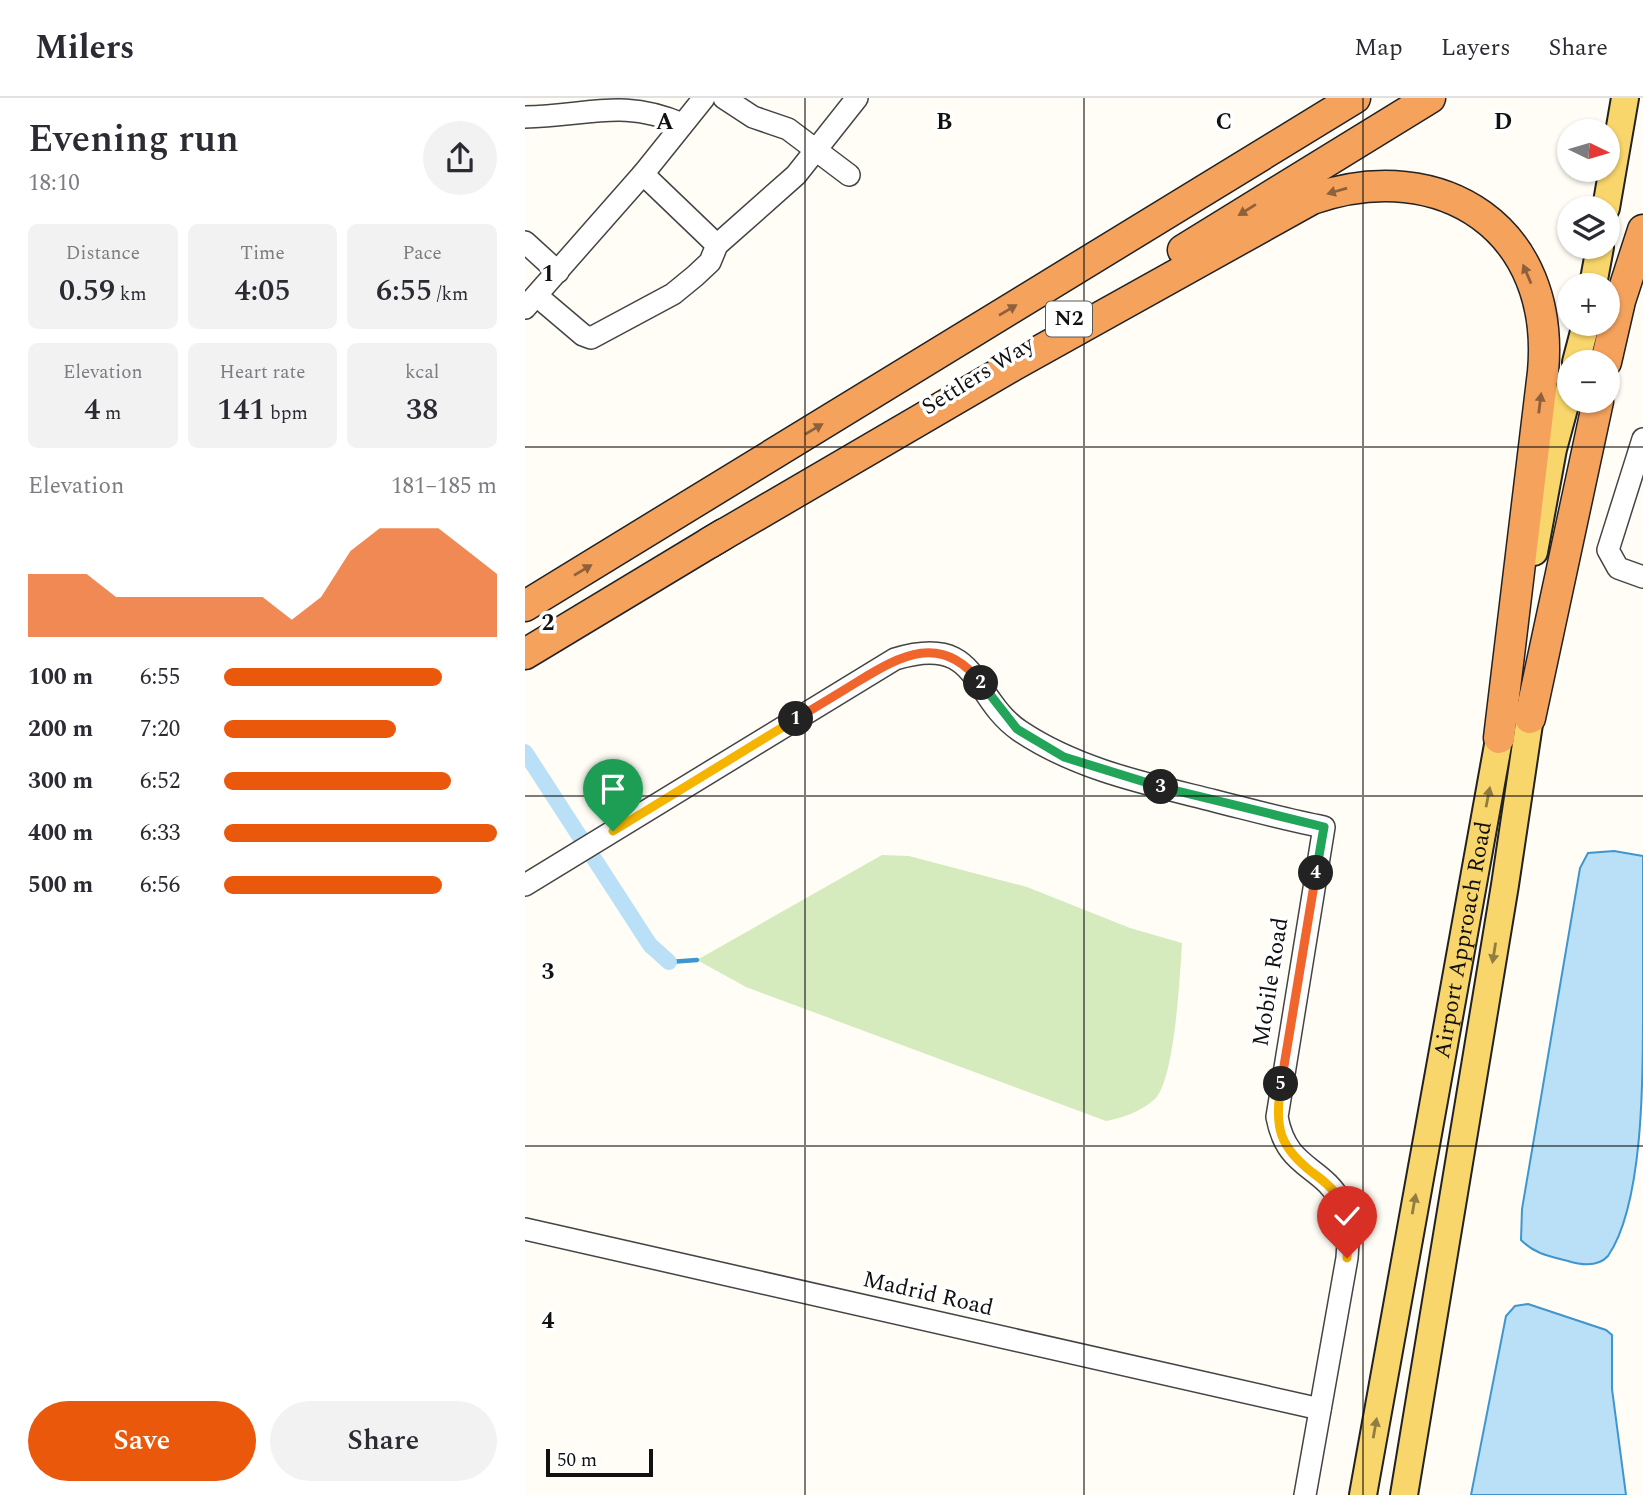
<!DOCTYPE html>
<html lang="en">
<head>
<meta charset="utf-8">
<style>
	body { margin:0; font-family:Spectral,serif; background:#f2f2f3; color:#2b2b33; height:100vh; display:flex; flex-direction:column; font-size:26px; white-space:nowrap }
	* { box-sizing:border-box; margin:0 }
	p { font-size:23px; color:#7c7c81 }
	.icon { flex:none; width:38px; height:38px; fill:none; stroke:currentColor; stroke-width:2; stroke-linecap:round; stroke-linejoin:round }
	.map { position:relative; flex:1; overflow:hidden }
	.panel { display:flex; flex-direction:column; background:#fff; width:525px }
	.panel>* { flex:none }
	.needle { width:46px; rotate:95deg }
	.tools { position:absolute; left:1032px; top:21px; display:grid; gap:14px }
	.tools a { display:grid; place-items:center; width:63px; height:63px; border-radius:50%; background:#fff; box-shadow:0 2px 5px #0004; font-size:35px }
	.scale { position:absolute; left:21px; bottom:18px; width:107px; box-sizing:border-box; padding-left:7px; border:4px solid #111; border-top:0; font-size:19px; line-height:24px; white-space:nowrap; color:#111; -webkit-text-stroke:5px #fff; paint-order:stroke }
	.pin { position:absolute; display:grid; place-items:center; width:60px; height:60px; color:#fff; margin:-72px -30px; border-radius:50% 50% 50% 0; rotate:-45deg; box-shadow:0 0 7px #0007 }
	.pin .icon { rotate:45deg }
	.km { position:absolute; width:35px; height:35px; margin:-18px; border-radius:50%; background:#222; color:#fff; font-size:19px; line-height:35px; text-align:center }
	.round { display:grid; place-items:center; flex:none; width:74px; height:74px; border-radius:37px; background:#f2f2f3 }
	.overview { display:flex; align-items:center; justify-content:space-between; height:119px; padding:0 28px }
	h1 { font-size:38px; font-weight:600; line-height:52px }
	.stats { display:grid; grid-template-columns:repeat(3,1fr); gap:10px; height:119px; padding:7px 28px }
	.stats div { display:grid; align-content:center; border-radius:10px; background:#f2f2f3; text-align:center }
	.stats b { font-size:30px; font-weight:600 }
	.stats small { font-size:19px; font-weight:400 }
	.stats p { font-size:19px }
	.chart { height:196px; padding:14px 28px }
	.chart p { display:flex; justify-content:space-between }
	.chart svg { width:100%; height:126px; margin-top:7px; fill:#ea580c; opacity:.7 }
	.button { display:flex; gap:14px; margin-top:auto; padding:14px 28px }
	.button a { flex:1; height:80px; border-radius:42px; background:#ea580c; color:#fff; font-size:28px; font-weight:600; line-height:80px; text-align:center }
	.button a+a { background:#f2f2f3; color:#2b2b33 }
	ul { padding:0 28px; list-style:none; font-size:23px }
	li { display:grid; grid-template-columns:112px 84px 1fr; align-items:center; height:52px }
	li i { height:18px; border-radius:9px; background:#ea580c }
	header { display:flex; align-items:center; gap:42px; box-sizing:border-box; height:98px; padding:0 35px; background:#fff; border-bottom:2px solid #e1e1e2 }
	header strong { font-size:33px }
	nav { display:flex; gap:38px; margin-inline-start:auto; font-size:24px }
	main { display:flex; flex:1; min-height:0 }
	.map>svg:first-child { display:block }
	.green { fill:#d5ebbd }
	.water { fill:#b9e0f7; stroke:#3f96cf; stroke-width:2 }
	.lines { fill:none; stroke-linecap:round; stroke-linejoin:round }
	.stream { stroke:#3f96cf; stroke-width:4.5 }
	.canal { stroke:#b9e0f7; stroke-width:16 }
	.minor-casing { stroke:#444; stroke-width:24 }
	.major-casing { stroke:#222; stroke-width:30 }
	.highway-casing { stroke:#222; stroke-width:33 }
	.minor { stroke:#fff; stroke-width:21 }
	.major { stroke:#f9d66b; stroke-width:26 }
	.highway { stroke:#f5a25d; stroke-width:30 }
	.oneway { fill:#8e613b }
	.oneway2 { fill:#917d42 }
	.split-1-casing { stroke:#fff; stroke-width:14 }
	.split-2-casing { stroke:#fff; stroke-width:14 }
	.split-3-casing { stroke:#fff; stroke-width:14 }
	.split-4-casing { stroke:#fff; stroke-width:14 }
	.split-5-casing { stroke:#fff; stroke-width:14 }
	.split-6-casing { stroke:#fff; stroke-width:14 }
	.split-1 { stroke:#f5b400; stroke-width:9 }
	.split-2 { stroke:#f0652b; stroke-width:9 }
	.split-3 { stroke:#22a559; stroke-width:9 }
	.split-4 { stroke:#22a559; stroke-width:9 }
	.split-5 { stroke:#f0652b; stroke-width:9 }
	.split-6 { stroke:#f5b400; stroke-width:9 }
	.grid { fill:none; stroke:#111; stroke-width:2; stroke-opacity:0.55 }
	.labels { text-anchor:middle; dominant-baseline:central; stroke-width:7; stroke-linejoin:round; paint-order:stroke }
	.shield { fill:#fff; stroke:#585858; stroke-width:2 }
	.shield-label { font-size:21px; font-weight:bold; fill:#111 }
	.street-label { font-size:23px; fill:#111; stroke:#fff }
	.grid-label { font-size:23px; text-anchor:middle; font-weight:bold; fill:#111; stroke:#fff; stroke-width:7; stroke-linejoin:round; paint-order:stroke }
</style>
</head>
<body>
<header>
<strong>Milers</strong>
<nav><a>Map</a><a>Layers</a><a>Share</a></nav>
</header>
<main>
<section class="panel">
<div class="overview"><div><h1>Evening run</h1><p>18:10</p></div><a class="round"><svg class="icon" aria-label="share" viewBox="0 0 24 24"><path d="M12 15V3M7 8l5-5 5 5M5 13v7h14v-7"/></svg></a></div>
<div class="stats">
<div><p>Distance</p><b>0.59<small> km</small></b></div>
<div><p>Time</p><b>4:05</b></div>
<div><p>Pace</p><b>6:55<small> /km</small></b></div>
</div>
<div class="stats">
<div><p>Elevation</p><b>4<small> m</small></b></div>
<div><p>Heart rate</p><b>141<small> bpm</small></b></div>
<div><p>kcal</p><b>38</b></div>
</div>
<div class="chart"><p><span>Elevation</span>181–185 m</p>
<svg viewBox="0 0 160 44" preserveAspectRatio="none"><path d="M0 44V22L10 22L20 22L30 30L40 30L50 30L60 30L70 30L80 30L90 38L100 30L110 14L120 6L130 6L140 6L150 14L160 22V44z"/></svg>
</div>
<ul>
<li><b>100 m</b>6:55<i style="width:80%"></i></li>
<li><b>200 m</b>7:20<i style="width:63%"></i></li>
<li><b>300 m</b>6:52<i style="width:83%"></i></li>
<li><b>400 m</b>6:33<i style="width:100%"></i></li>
<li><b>500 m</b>6:56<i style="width:80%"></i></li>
</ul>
<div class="button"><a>Save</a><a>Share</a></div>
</section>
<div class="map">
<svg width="1118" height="1397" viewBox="0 0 1118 1397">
	<rect width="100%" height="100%" fill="#fffdf5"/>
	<path class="green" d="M 357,757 L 384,758 L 502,789 L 605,830 L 657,845 C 655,876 650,981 630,1001 C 615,1014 600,1019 581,1023 L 221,889 L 172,862 Z"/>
	<g class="water">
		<path d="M 1089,753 L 1118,758 C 1118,812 1118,865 1118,919 C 1118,983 1118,1107 1083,1158 C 1073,1169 1056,1167 1043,1163 C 1024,1158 1010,1156 996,1142 L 997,1111 L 1055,770 L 1063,755 Z"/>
		<path d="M 1003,1206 L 1081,1232 L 1087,1237 L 1087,1291 L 1101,1397 L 946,1397 L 981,1218 L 990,1208 Z"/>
	</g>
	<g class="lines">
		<path class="stream" d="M 144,864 L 172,862"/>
		<path class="canal" d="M 0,654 L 125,847 L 144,864"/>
		<g class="minor-casing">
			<g id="minor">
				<path d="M 199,0 L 228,19 L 263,31 L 324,77"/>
				<path d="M 0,19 C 63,18 97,0 157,26"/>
				<path d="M 118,76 L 192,147"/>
				<path d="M 0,144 L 33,174"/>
				<path d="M 12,198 L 58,237 L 66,240 L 148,196 L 170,178 L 185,164 L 192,147 L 271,77 L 332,0"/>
				<path d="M 0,210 L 118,76 L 179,0"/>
				<path d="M 1118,341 L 1083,452 L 1093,470 L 1118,479"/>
				<path d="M 0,787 L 370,561 C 456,535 444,598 495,633 C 553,672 623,686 690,703 C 726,712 762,722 799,729 L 752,1019 C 762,1072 796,1066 817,1105 C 826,1120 823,1143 822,1160 L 780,1397"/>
				<path d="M 0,1131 L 795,1311"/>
			</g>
		</g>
		<g class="major-casing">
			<g id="major">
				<path d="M 1081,110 L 1100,0"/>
				<path d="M 1068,187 L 1075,149"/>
				<path d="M 1051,264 L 1061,226"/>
				<path d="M 1009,454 L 1028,351 L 1045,288"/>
				<path id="s1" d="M 838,1397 L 978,619"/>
				<path d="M 879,1397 L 980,787 L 1008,599"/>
			</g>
		</g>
		<g class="highway-casing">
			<g id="highway">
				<path d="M 658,152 L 905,0"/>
				<path d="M 1081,264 L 1095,203 L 1118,132"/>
				<path d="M 184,445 L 489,267 L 787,101 C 918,56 1031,132 1018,274 L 974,640"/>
				<path d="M 0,508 L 830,0"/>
				<path d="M 0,556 L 199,436"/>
				<path d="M 1005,620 L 1073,303"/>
			</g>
		</g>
		<use href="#minor" class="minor"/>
		<use href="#major" class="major"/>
		<use href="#highway" class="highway"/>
	</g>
	<defs><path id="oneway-solid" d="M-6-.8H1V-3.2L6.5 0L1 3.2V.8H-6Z" transform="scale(1.75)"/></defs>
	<g class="oneway">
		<use href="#oneway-solid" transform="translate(812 93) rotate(164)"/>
		<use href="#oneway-solid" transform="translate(722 112) rotate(148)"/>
		<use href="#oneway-solid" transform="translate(1002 176) rotate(-113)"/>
		<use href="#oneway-solid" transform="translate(483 212) rotate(-31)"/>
		<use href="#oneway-solid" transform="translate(1015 305) rotate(-83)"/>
		<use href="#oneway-solid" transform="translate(289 331) rotate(-31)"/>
		<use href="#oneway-solid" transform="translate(58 472) rotate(-31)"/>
	</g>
	<g class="oneway2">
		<use href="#oneway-solid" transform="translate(963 699) rotate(-79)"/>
		<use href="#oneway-solid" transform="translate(969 855) rotate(99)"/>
		<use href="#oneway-solid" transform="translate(889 1106) rotate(-80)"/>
		<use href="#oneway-solid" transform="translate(850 1330) rotate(-80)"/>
	</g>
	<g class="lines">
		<g class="split-1-casing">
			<path id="split-1" d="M 88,733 L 271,621"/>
		</g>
		<g class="split-2-casing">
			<path id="split-2" d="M 271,621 C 291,609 311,597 332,584 C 376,557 417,534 456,585"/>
		</g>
		<g class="split-3-casing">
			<path id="split-3" d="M 456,585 L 492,631 L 539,659 L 636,689"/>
		</g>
		<g class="split-4-casing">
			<path id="split-4" d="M 636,689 L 799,729 L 791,775"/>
		</g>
		<g class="split-5-casing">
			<path id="split-5" d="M 756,986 L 791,775"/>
		</g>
		<g class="split-6-casing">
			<path id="split-6" d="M 756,986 C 749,1029 754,1049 788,1075 C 799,1083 812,1094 818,1106 C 825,1122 823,1143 822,1160"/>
		</g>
		<use href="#split-1" class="split-1"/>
		<use href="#split-2" class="split-2"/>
		<use href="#split-3" class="split-3"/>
		<use href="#split-4" class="split-4"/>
		<use href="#split-5" class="split-5"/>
		<use href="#split-6" class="split-6"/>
	</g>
	<path class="grid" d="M 280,0 L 280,1397M 559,0 L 559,1397M 838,0 L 838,1397M 0,349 L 1118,349M 0,698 L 1118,698M 0,1048 L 1118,1048"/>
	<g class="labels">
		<rect class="shield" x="521" y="203.5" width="46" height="35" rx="5"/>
		<g class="shield-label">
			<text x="544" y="221">N2</text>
		</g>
		<g class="street-label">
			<text transform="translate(453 278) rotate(-32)">Settlers Way</text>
			<text stroke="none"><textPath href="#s1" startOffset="564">Airport Approach Road</textPath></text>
			<text transform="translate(746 884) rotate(-81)">Mobile Road</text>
			<text transform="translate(403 1196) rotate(13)">Madrid Road</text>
		</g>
	</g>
	<g class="grid-label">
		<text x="140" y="31">A</text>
		<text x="419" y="31">B</text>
		<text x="699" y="31">C</text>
		<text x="978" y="31">D</text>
		<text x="23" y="183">1</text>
		<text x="23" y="532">2</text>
		<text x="23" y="881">3</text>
		<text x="23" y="1230">4</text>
	</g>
</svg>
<div class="tools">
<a><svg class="needle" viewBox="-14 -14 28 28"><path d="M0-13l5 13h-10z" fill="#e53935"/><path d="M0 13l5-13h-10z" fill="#7c7c81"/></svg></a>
<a><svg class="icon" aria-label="layers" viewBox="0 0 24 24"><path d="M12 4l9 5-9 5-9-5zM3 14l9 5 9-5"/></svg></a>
<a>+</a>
<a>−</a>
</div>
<div class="scale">50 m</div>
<div class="pin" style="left:88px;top:733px;background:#1e9e55"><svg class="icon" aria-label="arrive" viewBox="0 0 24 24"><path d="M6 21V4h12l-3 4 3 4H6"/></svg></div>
<div class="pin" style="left:822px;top:1160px;background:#d93025"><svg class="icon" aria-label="check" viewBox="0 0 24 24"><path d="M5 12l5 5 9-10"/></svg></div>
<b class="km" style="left:271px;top:621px">1</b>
<b class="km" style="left:456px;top:585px">2</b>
<b class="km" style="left:636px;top:689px">3</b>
<b class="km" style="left:791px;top:775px">4</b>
<b class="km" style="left:756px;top:986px">5</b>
</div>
</main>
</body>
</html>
